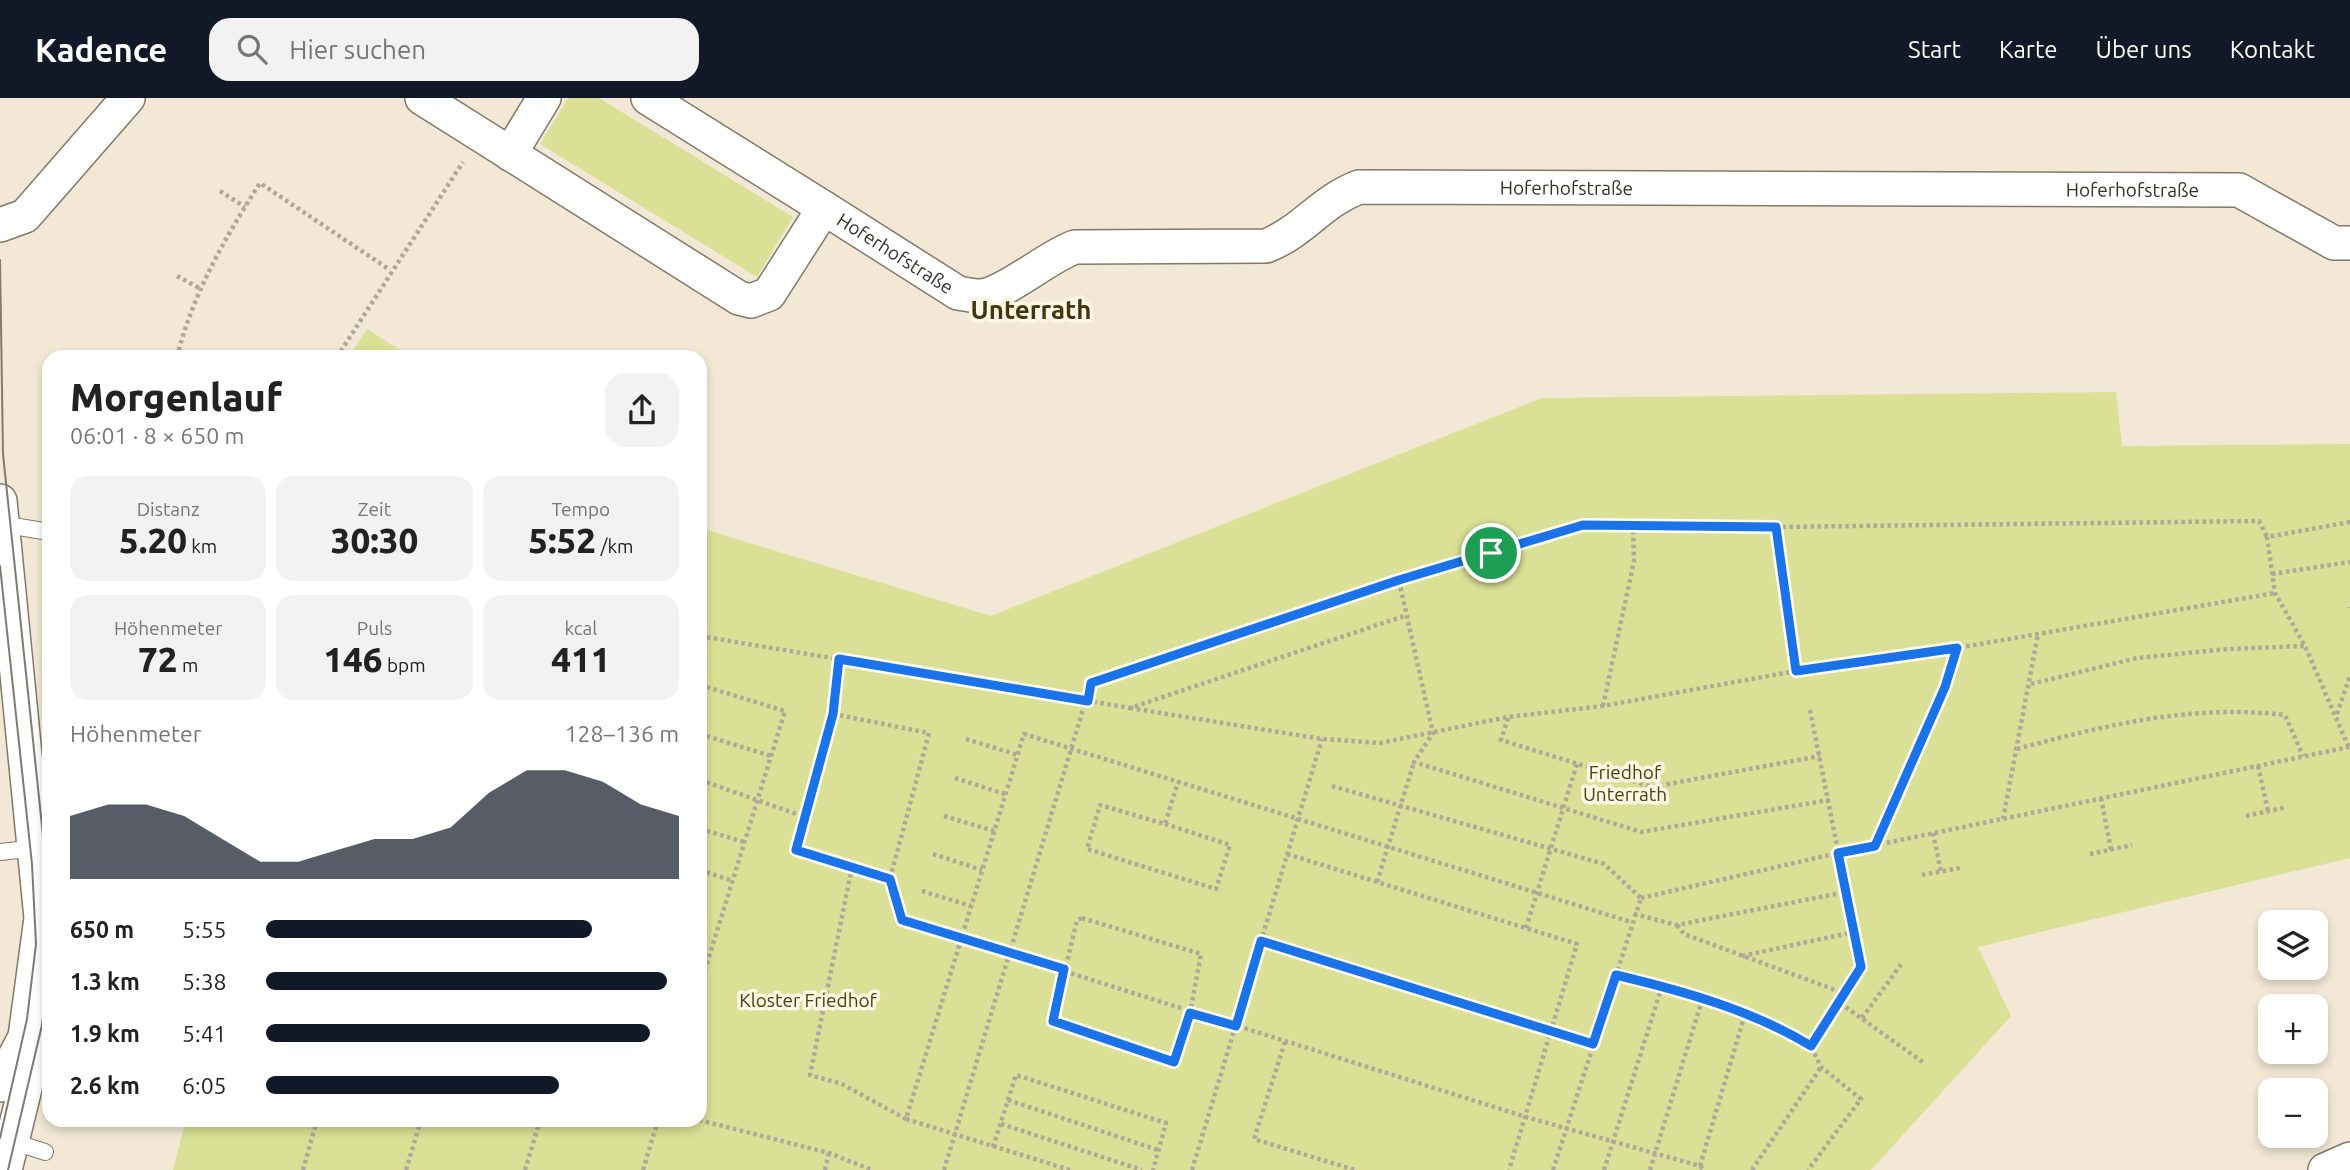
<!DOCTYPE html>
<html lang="de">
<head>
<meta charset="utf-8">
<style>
	body { margin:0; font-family:Ubuntu,sans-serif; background:#f2f2f2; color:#222; height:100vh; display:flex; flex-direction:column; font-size:26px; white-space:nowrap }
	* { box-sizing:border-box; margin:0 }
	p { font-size:23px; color:#767676 }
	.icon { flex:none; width:38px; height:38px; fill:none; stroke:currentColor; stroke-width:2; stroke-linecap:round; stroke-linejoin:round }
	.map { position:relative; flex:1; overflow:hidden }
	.panel { position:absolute; left:42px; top:252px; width:665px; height:777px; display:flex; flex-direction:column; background:#fff; border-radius:21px; box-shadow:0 4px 10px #0003 }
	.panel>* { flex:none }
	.tools { position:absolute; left:2258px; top:812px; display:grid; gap:14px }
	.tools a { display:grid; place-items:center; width:70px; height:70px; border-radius:14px; background:#fff; box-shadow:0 4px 10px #0003; font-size:35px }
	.pin { position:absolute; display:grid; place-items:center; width:60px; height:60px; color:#fff; margin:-30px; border:4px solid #fff; border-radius:50%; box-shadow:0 2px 7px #0007 }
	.round { display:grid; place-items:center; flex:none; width:74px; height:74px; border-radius:21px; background:#f2f2f2 }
	.headline { display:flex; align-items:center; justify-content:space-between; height:119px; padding:0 28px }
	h1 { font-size:38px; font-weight:800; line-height:52px }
	.metrics { display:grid; grid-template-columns:repeat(3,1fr); gap:10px; height:119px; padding:7px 28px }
	.metrics div { display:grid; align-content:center; border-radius:18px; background:#f2f2f2; text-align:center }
	.metrics b { font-size:35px; font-weight:800 }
	.metrics small { font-size:19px; font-weight:400 }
	.metrics p { font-size:19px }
	.chart { height:196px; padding:14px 28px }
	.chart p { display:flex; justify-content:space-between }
	.chart svg { width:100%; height:126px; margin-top:7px; fill:#111827; opacity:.7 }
	ul { padding:0 28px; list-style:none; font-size:23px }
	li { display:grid; grid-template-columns:112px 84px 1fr; align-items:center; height:52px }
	li i { height:18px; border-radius:9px; background:#111827 }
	header { display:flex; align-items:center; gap:42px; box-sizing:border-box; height:98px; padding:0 35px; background:#111827; color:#fff }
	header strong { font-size:33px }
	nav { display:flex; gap:38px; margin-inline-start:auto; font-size:24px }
	.search { width:490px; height:63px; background:#f2f2f2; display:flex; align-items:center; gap:18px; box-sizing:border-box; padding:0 24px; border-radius:21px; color:#767676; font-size:26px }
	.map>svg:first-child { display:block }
	.green { fill:#dae196 }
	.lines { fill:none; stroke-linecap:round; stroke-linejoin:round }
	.service-casing { stroke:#827968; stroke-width:18 }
	.minor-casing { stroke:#827968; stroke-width:36 }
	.path { stroke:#afa899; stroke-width:4.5; stroke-dasharray:3.5 3.5; stroke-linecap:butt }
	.service { stroke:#fff; stroke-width:16 }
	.minor { stroke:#fff; stroke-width:33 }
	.tram { stroke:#817b6f; stroke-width:2 }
	.route-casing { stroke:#fff; stroke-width:14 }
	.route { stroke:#1a73e8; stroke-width:9 }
	.labels { text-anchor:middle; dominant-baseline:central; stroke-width:7; stroke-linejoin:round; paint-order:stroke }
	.street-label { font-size:19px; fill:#343129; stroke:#fef6e7 }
	.park-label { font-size:19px; fill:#434607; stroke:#fef6e7 }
	.district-label { font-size:26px; font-weight:bold; fill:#44360d; stroke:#fef6e7 }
</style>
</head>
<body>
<header>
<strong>Kadence</strong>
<div class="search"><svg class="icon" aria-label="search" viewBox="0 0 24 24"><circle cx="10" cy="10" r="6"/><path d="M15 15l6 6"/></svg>Hier suchen</div>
<nav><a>Start</a><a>Karte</a><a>Über uns</a><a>Kontakt</a></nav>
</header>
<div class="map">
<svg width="2350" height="1072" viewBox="0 0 2350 1072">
	<rect width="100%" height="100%" fill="#f2e8d5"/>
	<g class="green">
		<path d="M 568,0 L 599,0 L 793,119 L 757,179 L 540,46 Z"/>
		<path d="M 367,231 L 411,259 L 349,259 Z"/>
		<path d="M 2116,294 L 2122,348 L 2350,346 L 2350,760 L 1978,849 L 2011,918 L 1871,1072 L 173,1072 L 186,1022 L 700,1022 L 700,430 L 991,518 L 1542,300 Z"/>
	</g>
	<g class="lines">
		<g class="service-casing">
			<g id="service">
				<path d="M 1,426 L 49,434"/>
				<path d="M 0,754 L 36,750"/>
				<path d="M 8,1042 L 45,1054"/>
			</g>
		</g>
		<g class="minor-casing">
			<g id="minor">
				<path id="s1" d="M 422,0 L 739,200 L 751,203 L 769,196 L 824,110 L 958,195 C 965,196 973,198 980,198 C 1003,198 1048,158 1075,149 L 1266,148 C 1304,133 1320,104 1359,89 L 2239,92 L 2334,145 L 2350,145"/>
				<path d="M 648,0 L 824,110"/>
				<path d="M 510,56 L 544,0"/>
				<path d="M 0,127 L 25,118 L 128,0"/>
				<path d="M 0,403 L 41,820 L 25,939 L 30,970 L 5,1072"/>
				<path d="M 0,987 L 25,939"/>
				<path d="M 2325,1072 L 2350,1061"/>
			</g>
		</g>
		<g class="path">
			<path d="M 220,93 L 245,109"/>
			<path d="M 177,178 L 201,191"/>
			<path d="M 177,259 C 193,195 225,140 260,85 L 390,172"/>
			<path d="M 337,259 L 463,64"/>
			<path d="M 2350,424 L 2267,439 L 2275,495 L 2305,548 L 2350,652"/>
			<path d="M 1776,429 L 1796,573"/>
			<path d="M 2272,476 L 2350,464"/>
			<path d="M 1399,483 L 1433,635 L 1414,664 L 1641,734 L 1829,702"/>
			<path d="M 2350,509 L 2350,510"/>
			<path d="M 700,538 L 1130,610 L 1407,517"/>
			<path d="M 2031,586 L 2137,560 L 2228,551 L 2305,548"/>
			<path d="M 700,587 L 785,613 L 700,888"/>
			<path d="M 1603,608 L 1634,463 L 1633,427"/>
			<path d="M 1130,610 L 1322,641 L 1380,645 L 1508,619 L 1603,608 L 1796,573 L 1957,550 L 2275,495"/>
			<path d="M 1810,612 L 1861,869 L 1811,948"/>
			<path d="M 833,616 L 929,635 L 890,781 L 902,822 L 1526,1019 L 1700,1068 L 1704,1072"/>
			<path d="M 2337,616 L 2350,578"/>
			<path d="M 1508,620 L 1501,642 L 1652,689 L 1820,658"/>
			<path d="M 700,636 L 771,658"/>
			<path d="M 966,641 L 1018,657"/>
			<path d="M 2017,651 C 2106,627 2192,606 2285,617 L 2303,658"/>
			<path d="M 2258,668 L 2268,713"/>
			<path d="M 955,680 L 1005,696"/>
			<path d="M 700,682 L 805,719 L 796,752 L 890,781"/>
			<path d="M 1332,688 L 1604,766 L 1641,800"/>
			<path d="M 2101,700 L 2111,752"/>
			<path d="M 944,718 L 994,733"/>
			<path d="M 2246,718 L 2287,709"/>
			<path d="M 805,719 L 833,616 L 839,561"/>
			<path d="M 2003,721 L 2038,536"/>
			<path d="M 1165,726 L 1230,747 L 1216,791 L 1087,751 L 1100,707 L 1165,726 L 1178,684"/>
			<path d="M 700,731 L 744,744"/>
			<path d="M 1933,735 L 1941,774"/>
			<path d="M 1875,748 L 1946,589 L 1957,550"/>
			<path d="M 933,756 L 982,772"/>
			<path d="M 1287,756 L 1577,846 L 1509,1072"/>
			<path d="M 2090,756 L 2132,747"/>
			<path d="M 852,769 L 810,977 L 842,986 L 906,1021"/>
			<path d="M 700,772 L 733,783"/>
			<path d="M 1922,777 L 1960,770"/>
			<path d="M 1377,784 L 1414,664"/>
			<path d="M 922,793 L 971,808"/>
			<path d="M 1641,800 L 1838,755 L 2349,649"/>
			<path d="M 1634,816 L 1677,827 L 1846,794"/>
			<path d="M 1082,820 L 1201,856 L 1190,915 L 1174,964 L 1053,923 L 1077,822 Z"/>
			<path d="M 1677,827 L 1684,836 L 1846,896"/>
			<path d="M 1526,830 L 1577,666"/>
			<path d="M 1260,843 L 1593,946"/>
			<path d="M 1742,858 L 1854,834"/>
			<path d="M 1616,877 L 1662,888 L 1776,927 L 1811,948 L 1821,969 L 1861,1001 L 1808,1072"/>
			<path d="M 1840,905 L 1924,965"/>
			<path d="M 1862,920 L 1902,865"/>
			<path d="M 1285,944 L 1254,1041 L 1355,1072"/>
			<path d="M 1008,1002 L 1158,1052"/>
			<path d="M 699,1022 L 829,1055 L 872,1072"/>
			<path d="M 1001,1026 L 1142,1072"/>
			<path d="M 993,1049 L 1016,977 L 1166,1025 L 1153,1072"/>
			<path d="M 1700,1068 L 1745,916"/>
			<path d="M 303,1072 L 317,1022"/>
			<path d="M 406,1072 L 421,1022"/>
			<path d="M 525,1072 L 540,1022"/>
			<path d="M 643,1072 L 658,1022"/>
			<path d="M 825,1072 L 829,1055"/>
			<path d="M 944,1072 L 1091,585 L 1399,482 L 1583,427 L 1776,429 L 2259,423 L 2267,439"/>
			<path d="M 1070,1072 L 906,1021 L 1024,636 L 1631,824"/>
			<path d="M 1192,1072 L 1322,641"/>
			<path d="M 1553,1072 L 1641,800"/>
			<path d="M 1604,1072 L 1662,888"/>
			<path d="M 1650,1072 L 1702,902"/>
			<path d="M 1752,1072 L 1821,969"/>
		</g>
		<use href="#service" class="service"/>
		<use href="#minor" class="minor"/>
		<g class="tram">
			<path d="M 0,162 L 3,356 L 49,795"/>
			<path d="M 0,468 L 32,766 L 36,846 L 27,921 L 0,1040"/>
			<path d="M 8,1072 L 42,927 L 49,870"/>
		</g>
	</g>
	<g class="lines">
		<g class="route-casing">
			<path id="route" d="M 1583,427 L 1776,429 L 1796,573 L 1957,550 L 1945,589 L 1875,748 L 1838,755 L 1861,869 L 1811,948 C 1752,912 1683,893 1616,877 L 1593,946 L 1261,843 L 1236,928 L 1190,915 L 1174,964 L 1053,923 L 1064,871 L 902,822 L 890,781 L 796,752 L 833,616 L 839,561 L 1088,603 L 1091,585 L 1399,482 Z"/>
		</g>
		<use href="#route" class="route"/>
	</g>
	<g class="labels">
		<g class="street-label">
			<text stroke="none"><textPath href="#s1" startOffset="1306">Hoferhofstraße</textPath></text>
			<text stroke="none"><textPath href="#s1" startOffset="1872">Hoferhofstraße</textPath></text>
			<text stroke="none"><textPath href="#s1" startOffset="593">Hoferhofstraße</textPath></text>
		</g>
		<g class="park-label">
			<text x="1625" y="674">Friedhof<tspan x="1625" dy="22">Unterrath</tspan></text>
			<text x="808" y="902">Kloster Friedhof</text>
		</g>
		<g class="district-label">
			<text x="1031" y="211">Unterrath</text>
		</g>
	</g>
</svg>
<div class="tools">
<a><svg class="icon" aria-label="layers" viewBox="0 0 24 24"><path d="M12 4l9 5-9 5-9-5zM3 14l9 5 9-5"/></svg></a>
<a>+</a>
<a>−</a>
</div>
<div class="pin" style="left:1491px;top:455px;background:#1e9e55"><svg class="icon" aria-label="arrive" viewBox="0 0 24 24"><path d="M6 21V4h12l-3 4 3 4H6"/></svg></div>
<section class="panel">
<div class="headline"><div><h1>Morgenlauf</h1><p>06:01 · 8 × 650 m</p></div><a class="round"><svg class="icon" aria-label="share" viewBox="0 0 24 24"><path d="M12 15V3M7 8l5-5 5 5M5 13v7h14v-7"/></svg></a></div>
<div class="metrics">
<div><p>Distanz</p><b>5.20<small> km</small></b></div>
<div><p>Zeit</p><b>30:30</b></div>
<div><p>Tempo</p><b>5:52<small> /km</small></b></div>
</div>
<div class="metrics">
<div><p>Höhenmeter</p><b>72<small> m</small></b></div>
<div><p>Puls</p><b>146<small> bpm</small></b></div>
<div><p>kcal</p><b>411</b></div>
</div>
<div class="chart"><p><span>Höhenmeter</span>128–136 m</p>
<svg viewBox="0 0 160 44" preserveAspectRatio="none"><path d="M0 44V22L10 18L20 18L30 22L40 30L50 38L60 38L70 34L80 30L90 30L100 26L110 14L120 6L130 6L140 10L150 18L160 22V44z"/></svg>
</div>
<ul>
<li><b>650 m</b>5:55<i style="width:79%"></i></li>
<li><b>1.3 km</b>5:38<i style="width:97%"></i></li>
<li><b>1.9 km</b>5:41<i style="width:93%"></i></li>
<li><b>2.6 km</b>6:05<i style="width:71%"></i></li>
</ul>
</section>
</div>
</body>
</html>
